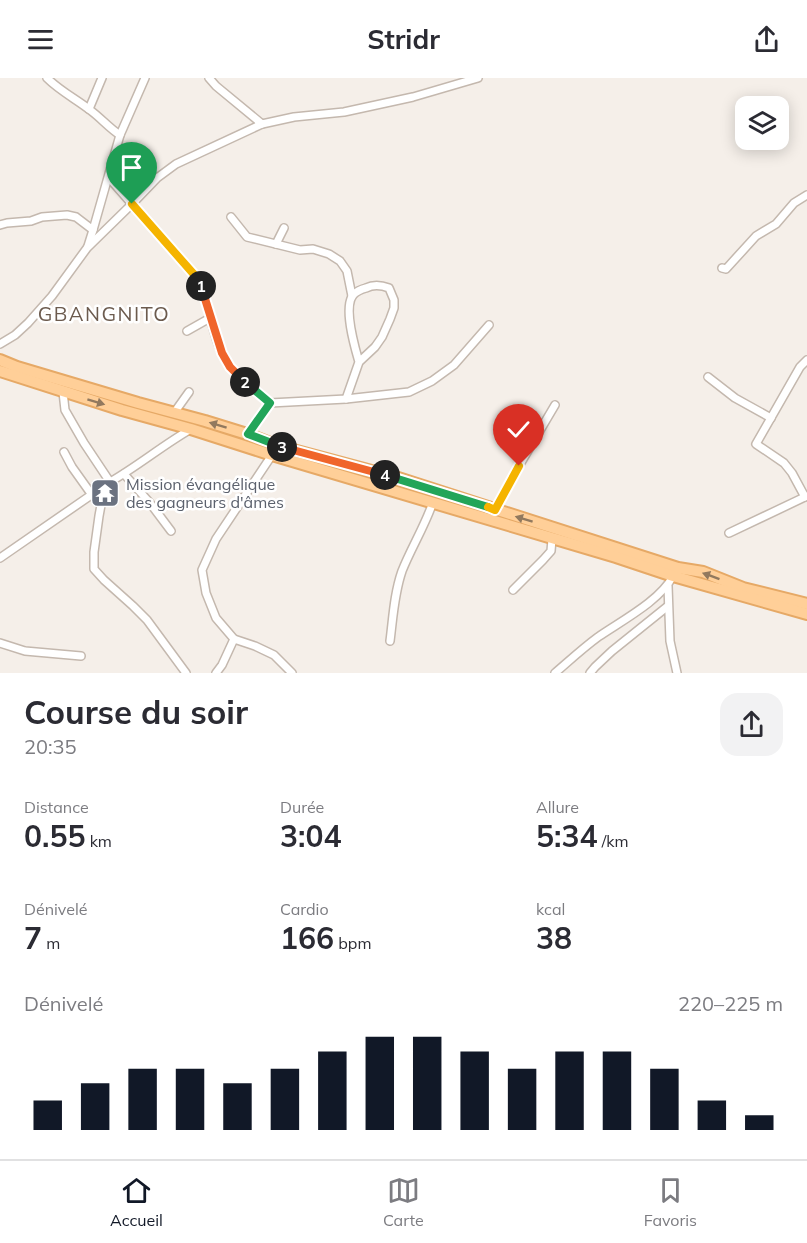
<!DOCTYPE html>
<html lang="fr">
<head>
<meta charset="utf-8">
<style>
	body { margin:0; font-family:Mulish,sans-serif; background:#f2f2f3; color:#2b2b33; height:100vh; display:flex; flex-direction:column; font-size:22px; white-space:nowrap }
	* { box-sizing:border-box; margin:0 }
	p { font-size:20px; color:#7c7c81 }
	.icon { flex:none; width:33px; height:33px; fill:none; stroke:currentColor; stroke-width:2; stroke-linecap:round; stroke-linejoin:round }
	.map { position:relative; height:595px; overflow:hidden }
	.details { display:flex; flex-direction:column; background:#fff; flex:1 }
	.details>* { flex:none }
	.tools { position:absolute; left:735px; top:18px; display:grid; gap:12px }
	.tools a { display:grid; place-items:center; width:54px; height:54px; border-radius:12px; background:#fff; box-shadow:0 3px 15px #0003; font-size:30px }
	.pin { position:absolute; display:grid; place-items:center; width:51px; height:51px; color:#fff; margin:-62px -26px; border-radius:50% 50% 50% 0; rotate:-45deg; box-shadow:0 0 6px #0007 }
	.pin .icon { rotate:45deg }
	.km { position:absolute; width:30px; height:30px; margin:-15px; border-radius:50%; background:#222; color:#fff; font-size:16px; line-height:30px; text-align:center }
	.round { display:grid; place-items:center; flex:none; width:63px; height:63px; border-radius:18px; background:#f2f2f3 }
	.summary { display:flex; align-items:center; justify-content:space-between; height:102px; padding:0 24px }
	h1 { font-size:33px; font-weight:700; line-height:45px }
	.stats { display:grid; grid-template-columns:repeat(3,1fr); gap:9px; height:102px; padding:6px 24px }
	.stats div { display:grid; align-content:center }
	.stats b { font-size:30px; font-weight:700 }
	.stats small { font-size:16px; font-weight:400 }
	.stats p { font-size:16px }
	.chart { height:168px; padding:12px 24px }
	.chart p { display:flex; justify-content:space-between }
	.chart svg { width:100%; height:108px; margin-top:6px; stroke:#111827; stroke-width:6 }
	header { display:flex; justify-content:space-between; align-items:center; height:78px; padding:0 24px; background:#fff; font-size:27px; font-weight:700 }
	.tab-bar { display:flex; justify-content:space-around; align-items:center; height:84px; border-top:2px solid #e1e1e2; background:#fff; font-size:16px; color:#7c7c81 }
	.tab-bar a { display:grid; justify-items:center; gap:3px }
	.tab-bar .active { color:#111827 }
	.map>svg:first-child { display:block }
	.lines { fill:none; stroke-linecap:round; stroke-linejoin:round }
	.street-casing { stroke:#c4b8ae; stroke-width:10 }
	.primary-casing { stroke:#e6a966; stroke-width:14 }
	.street { stroke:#fff; stroke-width:7 }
	.primary { stroke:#ffcf98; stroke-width:10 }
	.oneway { fill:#92795e }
	.split-1-casing { stroke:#fff; stroke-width:12 }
	.split-2-casing { stroke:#fff; stroke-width:12 }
	.split-3-casing { stroke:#fff; stroke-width:12 }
	.split-4-casing { stroke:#fff; stroke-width:12 }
	.split-5-casing { stroke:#fff; stroke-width:12 }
	.split-6-casing { stroke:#fff; stroke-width:12 }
	.split-1 { stroke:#f5b400; stroke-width:8 }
	.split-2 { stroke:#f0652b; stroke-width:8 }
	.split-3 { stroke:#22a559; stroke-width:8 }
	.split-4 { stroke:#f0652b; stroke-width:8 }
	.split-5 { stroke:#22a559; stroke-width:8 }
	.split-6 { stroke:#f5b400; stroke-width:8 }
	.labels { text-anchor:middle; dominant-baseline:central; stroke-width:5; stroke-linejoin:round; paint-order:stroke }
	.worship-label { font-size:16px; fill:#5b616d; stroke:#fff; text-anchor:start }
	.quarter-label { font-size:20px; letter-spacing:1.5px; fill:#6c5b4e; stroke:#fff }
</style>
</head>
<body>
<header><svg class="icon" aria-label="menu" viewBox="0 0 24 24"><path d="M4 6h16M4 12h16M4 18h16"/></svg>Stridr<svg class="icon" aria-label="share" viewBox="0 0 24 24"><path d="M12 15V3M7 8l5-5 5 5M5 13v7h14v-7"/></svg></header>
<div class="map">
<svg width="807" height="595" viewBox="0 0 807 595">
	<rect width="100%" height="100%" fill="#f5efe9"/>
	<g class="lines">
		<g class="street-casing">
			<g id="street">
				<path d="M 47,0 C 60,13 76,21 90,32 C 101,40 109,50 120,57"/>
				<path d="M 209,0 L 216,8 L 262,46"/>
				<path d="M 89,31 L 102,0"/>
				<path d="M 109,100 L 198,201 C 211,229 212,266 231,290 C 242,304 256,314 270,325 L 346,321 L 409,314 L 432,303 L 454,287 L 489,247"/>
				<path d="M 231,139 L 247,159 L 300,172 L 313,171 L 329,176 L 340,183 L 347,193 L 352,218"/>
				<path d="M 0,147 L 7,145 L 31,143 L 42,139 L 67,137 L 76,139 L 93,152"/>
				<path d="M 276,166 L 284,150"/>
				<path d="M 88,168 L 93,152 L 120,57 L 145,0"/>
				<path d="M 722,190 L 726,191 L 756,158 L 776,146 L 794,125 L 807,117"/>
				<path d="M 187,253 L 210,240"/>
				<path d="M 0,266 L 15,257 L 28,245 L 52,218 L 87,170 L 132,126 L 157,100 L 176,86 L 262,46 L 294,39 L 344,34 L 413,19 L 478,0"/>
				<path d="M 708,299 L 735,320 L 771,340"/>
				<path d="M 63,314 L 65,332 L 84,365 L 110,404 L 101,427 L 99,438 L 94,474 L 94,491 L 104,502 L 133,528 L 147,542 L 186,595"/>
				<path d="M 346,321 L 359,284 L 375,269 L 382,259 L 390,241 L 394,230 L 394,222 L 389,210 C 381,207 374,206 366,210 C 362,211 356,214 353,217 C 343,230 355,270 359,284"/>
				<path d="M 174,335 L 189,314"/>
				<path d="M 247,356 L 270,325"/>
				<path d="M 64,374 L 72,389 L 92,417"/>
				<path d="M 272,377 L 216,461 L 202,492 L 206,515 L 216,540 L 234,561 L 255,568 L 274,577 L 292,595"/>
				<path d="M 124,396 L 150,425 L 171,453"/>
				<path d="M 805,419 L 792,395 L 784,385 L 756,366 L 800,289 L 807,282"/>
				<path d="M 495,432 L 519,388 L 555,327"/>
				<path d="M 729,455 L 807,418"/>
				<path d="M 0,480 L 110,404 C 138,388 163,367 191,351"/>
				<path d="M 668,508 L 670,563 L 677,595"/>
				<path d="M 513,512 L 543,482 L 551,473 L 552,461"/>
				<path d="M 390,563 C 393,540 394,516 402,493 C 411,470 425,448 433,424"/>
				<path d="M 0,565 L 25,573 L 81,578"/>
				<path d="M 216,595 L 222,587 L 234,561"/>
				<path d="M 555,595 C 569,583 583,570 598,559 C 621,543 660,523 673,498"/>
				<path d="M 590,595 L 595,589 L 612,573 L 668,528"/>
			</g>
		</g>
		<g class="primary-casing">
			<g id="primary">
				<path d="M 0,282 L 17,289 L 138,325 L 205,343 L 247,356 L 278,368 L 398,400 L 678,490 L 703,494 L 743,510 L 807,526"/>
				<path d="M 0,293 L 122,332 L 191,351 L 272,377 L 616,479 L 673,498 L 807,536"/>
			</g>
		</g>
		<use href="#street" class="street"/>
		<use href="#primary" class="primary"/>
	</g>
	<defs><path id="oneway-solid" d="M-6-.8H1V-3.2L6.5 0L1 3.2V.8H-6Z" transform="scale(1.5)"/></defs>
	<g class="oneway">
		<use href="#oneway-solid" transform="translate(96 324) rotate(17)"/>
		<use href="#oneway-solid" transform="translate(218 347) rotate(-163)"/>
		<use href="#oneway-solid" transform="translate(524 441) rotate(-163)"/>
		<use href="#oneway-solid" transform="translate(711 498) rotate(-160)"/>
	</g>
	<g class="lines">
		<g class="split-1-casing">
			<path id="split-1" d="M 132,126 L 198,201 L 201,208"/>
		</g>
		<g class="split-2-casing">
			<path id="split-2" d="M 201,208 L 222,275 L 230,289 L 245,304"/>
		</g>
		<g class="split-3-casing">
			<path id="split-3" d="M 245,304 L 270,325 L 248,356 L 282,369"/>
		</g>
		<g class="split-4-casing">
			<path id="split-4" d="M 282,369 L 385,397"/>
		</g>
		<g class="split-5-casing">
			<path id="split-5" d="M 385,397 L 488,429"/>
		</g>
		<g class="split-6-casing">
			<path id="split-6" d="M 488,429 L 495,432 L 519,388"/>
		</g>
		<use href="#split-1" class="split-1"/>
		<use href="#split-2" class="split-2"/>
		<use href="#split-3" class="split-3"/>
		<use href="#split-4" class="split-4"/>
		<use href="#split-5" class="split-5"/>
		<use href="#split-6" class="split-6"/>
	</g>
	<defs>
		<g id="temple-square" transform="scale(1.5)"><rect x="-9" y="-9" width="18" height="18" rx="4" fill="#6b7280" stroke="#fff"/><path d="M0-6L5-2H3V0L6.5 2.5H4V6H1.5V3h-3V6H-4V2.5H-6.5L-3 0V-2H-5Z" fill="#fff"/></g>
	</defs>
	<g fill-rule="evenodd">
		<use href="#temple-square" x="105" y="415"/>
	</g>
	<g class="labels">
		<g class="worship-label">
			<text x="126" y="406">Mission évangélique<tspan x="126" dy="18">des gagneurs d'âmes</tspan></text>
		</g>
		<g class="quarter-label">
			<text x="104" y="235">GBANGNITO</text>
		</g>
	</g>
</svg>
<div class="tools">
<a><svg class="icon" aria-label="layers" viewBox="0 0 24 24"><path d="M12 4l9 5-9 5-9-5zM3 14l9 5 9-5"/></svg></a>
</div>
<div class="pin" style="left:132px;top:126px;background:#1e9e55"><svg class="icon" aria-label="arrive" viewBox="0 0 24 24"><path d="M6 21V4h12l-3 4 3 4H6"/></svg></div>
<div class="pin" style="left:519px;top:388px;background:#d93025"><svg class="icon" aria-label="check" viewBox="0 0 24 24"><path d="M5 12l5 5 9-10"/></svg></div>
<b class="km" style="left:201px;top:208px">1</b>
<b class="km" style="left:245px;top:304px">2</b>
<b class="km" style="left:282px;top:369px">3</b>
<b class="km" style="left:385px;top:397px">4</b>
</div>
<section class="details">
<div class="summary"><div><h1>Course du soir</h1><p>20:35</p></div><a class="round"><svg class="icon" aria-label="share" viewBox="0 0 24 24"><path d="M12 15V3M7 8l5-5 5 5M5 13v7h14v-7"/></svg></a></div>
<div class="stats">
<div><p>Distance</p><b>0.55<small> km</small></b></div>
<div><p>Durée</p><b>3:04</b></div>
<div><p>Allure</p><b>5:34<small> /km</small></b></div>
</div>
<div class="stats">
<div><p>Dénivelé</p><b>7<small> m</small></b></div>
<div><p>Cardio</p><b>166<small> bpm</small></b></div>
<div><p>kcal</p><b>38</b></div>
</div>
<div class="chart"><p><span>Dénivelé</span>220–225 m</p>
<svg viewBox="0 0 160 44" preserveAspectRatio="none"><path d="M5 44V32M15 44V25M25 44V19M35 44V19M45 44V25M55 44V19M65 44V12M75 44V6M85 44V6M95 44V12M105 44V19M115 44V12M125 44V12M135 44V19M145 44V32M155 44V38"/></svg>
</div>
</section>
<nav class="tab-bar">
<a class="active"><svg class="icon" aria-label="home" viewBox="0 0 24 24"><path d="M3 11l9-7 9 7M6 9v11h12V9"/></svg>Accueil</a>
<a><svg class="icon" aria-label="map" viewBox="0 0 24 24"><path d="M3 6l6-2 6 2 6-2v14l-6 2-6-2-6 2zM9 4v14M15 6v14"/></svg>Carte</a>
<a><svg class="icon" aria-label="saved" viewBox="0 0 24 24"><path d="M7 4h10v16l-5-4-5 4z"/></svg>Favoris</a>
</nav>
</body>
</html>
